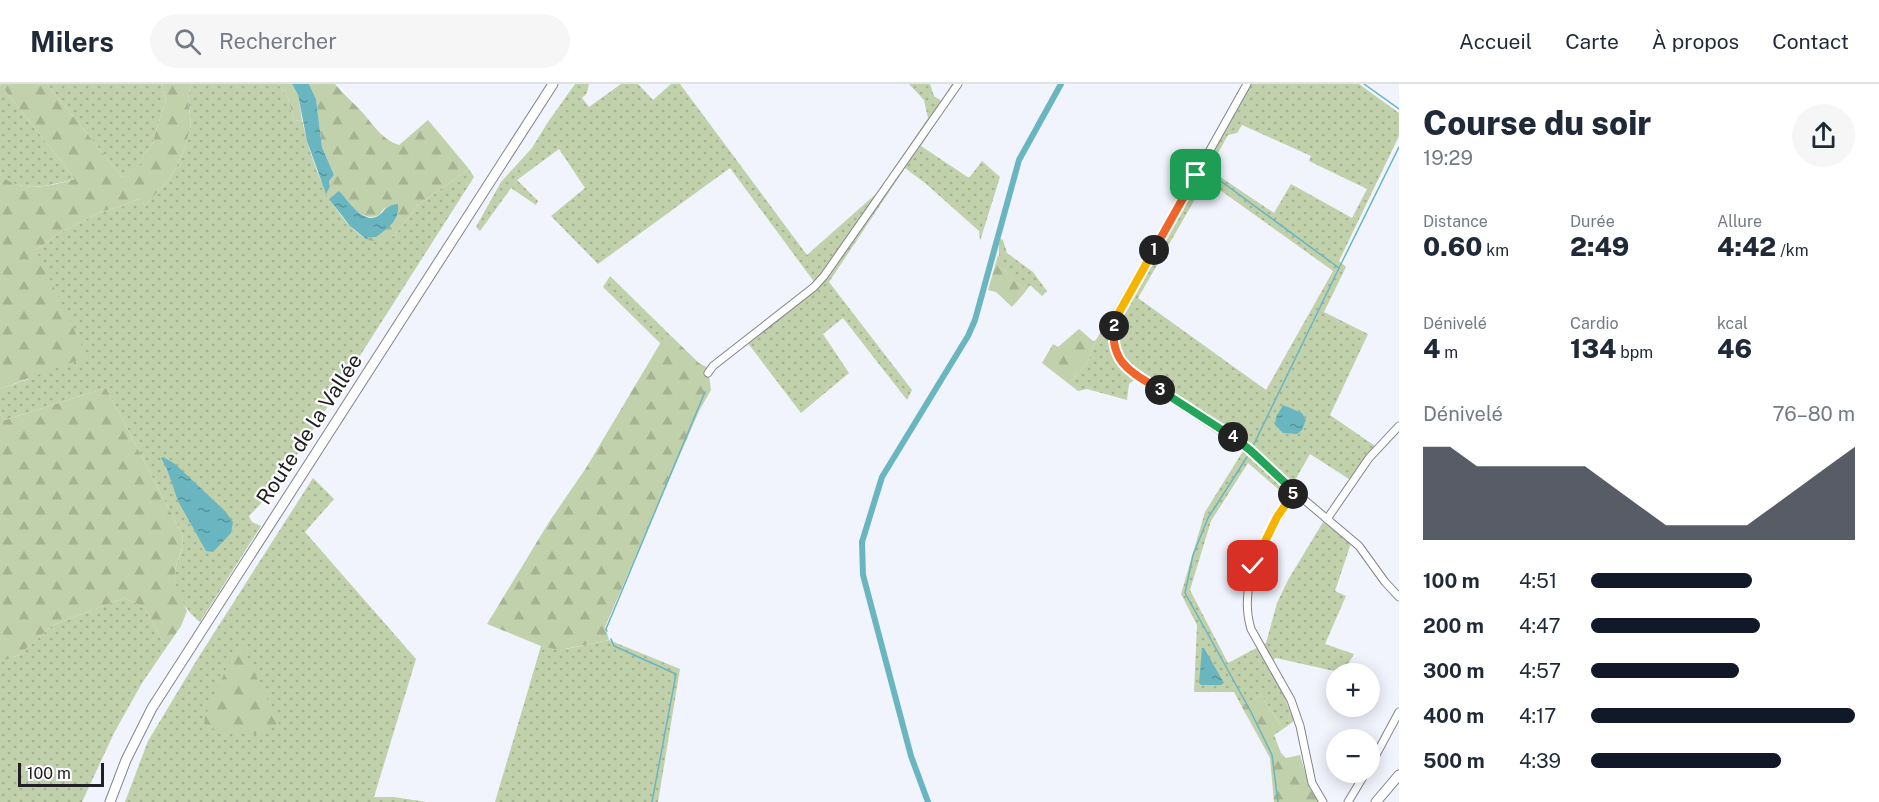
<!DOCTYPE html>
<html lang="fr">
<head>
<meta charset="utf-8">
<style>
	body { margin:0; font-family:"Public Sans",sans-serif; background:#f6f6f7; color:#1f2937; height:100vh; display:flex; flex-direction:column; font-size:22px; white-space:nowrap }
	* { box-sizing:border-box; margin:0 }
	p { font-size:20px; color:#747a83 }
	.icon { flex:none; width:33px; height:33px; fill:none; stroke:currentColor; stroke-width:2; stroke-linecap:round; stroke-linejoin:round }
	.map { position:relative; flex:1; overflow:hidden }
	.drawer { display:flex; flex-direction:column; background:#fff; width:480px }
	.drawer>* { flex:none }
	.fabs { position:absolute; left:1326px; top:579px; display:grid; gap:12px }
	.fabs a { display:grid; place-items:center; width:54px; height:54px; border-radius:50%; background:#fff; box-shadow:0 3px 15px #0003; font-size:30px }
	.scale { position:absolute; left:18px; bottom:15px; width:86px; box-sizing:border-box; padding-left:6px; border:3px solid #202024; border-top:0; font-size:16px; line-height:21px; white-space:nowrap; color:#202024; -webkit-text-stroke:4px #fff; paint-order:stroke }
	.pin { position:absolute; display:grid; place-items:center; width:51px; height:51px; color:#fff; margin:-26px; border-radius:12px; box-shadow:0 3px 9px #0006 }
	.km { position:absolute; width:30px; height:30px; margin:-15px; border-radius:50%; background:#222; color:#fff; font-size:16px; line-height:30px; text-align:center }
	.round { display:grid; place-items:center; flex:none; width:63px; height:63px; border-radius:32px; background:#f6f6f7 }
	.summary { display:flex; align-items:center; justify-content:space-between; height:102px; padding:0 24px }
	h1 { font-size:33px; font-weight:800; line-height:45px }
	.metrics { display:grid; grid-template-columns:repeat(3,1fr); gap:9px; height:102px; padding:6px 24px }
	.metrics div { display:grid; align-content:center }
	.metrics b { font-size:26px; font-weight:800 }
	.metrics small { font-size:16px; font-weight:400 }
	.metrics p { font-size:16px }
	.chart { height:168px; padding:12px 24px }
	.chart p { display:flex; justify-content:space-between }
	.chart svg { width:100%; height:108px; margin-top:6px; fill:#111827; opacity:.7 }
	ul { padding:0 24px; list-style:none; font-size:20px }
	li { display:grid; grid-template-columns:96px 72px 1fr; align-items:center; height:45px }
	li i { height:15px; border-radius:8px; background:#111827 }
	header { display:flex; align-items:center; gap:36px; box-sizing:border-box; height:84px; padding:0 30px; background:#fff; border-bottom:2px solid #e0e1e3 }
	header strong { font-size:28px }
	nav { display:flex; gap:33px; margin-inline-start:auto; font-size:21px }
	.search { width:420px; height:54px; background:#f6f6f7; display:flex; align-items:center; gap:15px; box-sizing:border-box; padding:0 21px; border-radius:33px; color:#747a83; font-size:22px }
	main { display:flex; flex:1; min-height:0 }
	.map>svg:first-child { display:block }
	.grass { fill:url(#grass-dots); fill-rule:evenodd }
	.forest { fill:url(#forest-firs) }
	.water { fill:url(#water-ripples) }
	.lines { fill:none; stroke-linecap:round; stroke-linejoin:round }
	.stream { stroke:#6ab6c0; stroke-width:1.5 }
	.canal { stroke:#6ab6c0; stroke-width:6 }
	.street-casing { stroke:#82848d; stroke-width:9 }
	.secondary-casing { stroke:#82848d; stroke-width:11 }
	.street { stroke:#fff; stroke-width:7 }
	.secondary { stroke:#fff; stroke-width:9 }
	.split-1-casing { stroke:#fff; stroke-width:12 }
	.split-2-casing { stroke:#fff; stroke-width:12 }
	.split-3-casing { stroke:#fff; stroke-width:12 }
	.split-4-casing { stroke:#fff; stroke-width:12 }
	.split-5-casing { stroke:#fff; stroke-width:12 }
	.split-6-casing { stroke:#fff; stroke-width:12 }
	.split-1 { stroke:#f0652b; stroke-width:8 }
	.split-2 { stroke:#f5b400; stroke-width:8 }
	.split-3 { stroke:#f0652b; stroke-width:8 }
	.split-4 { stroke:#22a559; stroke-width:8 }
	.split-5 { stroke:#22a559; stroke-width:8 }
	.split-6 { stroke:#f5b400; stroke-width:8 }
	.labels { text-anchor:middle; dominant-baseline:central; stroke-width:4.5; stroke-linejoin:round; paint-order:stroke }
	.street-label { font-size:21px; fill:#202024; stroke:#fff }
</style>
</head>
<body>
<header>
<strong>Milers</strong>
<div class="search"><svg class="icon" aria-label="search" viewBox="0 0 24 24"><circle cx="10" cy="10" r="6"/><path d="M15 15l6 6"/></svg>Rechercher</div>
<nav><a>Accueil</a><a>Carte</a><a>À propos</a><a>Contact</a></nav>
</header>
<main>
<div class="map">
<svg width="1399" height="718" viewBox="0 0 1399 718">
	<defs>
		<pattern id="grass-dots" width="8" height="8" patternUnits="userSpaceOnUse" patternTransform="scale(1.5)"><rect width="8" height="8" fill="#c1d1ab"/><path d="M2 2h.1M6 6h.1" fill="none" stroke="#a6b393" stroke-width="1.8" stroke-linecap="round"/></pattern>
		<pattern id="forest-firs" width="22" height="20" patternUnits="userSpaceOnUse" patternTransform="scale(1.5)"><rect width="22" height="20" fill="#c1d1ab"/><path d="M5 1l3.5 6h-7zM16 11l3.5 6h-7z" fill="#a6b393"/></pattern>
		<pattern id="water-ripples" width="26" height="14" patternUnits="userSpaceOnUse" patternTransform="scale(1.5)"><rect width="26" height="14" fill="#6ab6c0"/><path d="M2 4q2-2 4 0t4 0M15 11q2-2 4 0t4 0" fill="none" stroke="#57949c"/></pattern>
	</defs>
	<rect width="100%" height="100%" fill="#f1f3fd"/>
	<g class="grass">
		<path d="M 0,0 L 75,95 C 50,101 20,111 0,90 Z"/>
		<path d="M 47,0 L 161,0 L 166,16 L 152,60 L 142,73 L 144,80 L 122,93 Z"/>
		<path d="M 191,0 L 278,0 L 288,14 L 294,37 L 302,36 C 312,80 329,131 367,156 L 394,152 L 418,121 L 469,85 L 474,93 L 275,405 L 249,432 L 252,438 L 261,442 L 200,538 C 185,526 173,507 175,488 C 177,473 185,467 182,450 L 106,304 L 5,336 L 0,330 L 0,305 L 29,295 L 36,166 L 58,150 L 100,128 L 122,122 L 138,115 L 145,121 L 170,95 L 185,64 L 191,40 L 188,15 Z"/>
		<path d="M 575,0 L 589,0 L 587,9 L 582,14 L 589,23 L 621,0 L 638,0 L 653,16 L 671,0 L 680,0 L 807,171 L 878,108 L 928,34 L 924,16 L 909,0 L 930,0 L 934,12 L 941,17 L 952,0 L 961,0 L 921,62 L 969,94 L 982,77 L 1000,93 L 980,157 L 979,147 L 925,99 L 905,84 L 829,198 L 912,306 L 907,316 L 843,234 L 823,250 L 849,289 L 801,329 L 744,254 L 815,199 L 730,84 L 598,180 L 551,132 L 585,104 L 559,65 L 517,96 L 538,117 L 536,121 L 511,104 L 480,147 L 476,143 L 501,98 L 532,64 L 548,38 Z"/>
		<path d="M 1243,0 L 1359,0 L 1399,29 L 1399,52 L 1339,177 L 1346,183 L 1324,228 L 1368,250 L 1330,331 L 1375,362 L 1349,395 L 1310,370 L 1286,412 L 1248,379 L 1211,437 L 1190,506 L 1228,579 L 1266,559 L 1277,519 L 1288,496 L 1323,438 L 1351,459 L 1335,507 L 1346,512 L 1325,560 L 1354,570 L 1343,589 L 1276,574 L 1266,579 L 1284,612 L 1294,637 L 1283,645 L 1261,611 L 1242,623 L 1234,608 L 1194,608 L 1197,541 L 1181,510 L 1205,428 L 1243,367 L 1137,297 L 1133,297 L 1129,300 L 1127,316 L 1087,305 L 1078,307 L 1069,300 L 1087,279 L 1096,256 ZM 1242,41 L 1311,72 L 1309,77 L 1367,105 L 1352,134 L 1291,100 L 1274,129 L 1216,90 L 1220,83 L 1213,78 L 1228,51 L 1237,49 ZM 1206,96 L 1333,187 L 1266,306 L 1138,214 Z"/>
		<path d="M 1000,155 L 1003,156 L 1007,169 L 1033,188 L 1047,207 L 1042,212 L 1030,201 L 1026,207 C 1006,188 995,184 1000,155 Z"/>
		<path d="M 610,192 L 667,248 L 661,260 L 603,203 Z"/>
		<path d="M 313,394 L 334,415 L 305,448 L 416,575 L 374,713 L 394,713 L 426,718 L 125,718 L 148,657 L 198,574 Z"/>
		<path d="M 124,514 L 144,523 L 162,556 L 168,561 L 142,599 L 114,649 L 82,718 L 0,718 L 0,578 L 19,571 L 53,541 Z"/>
		<path d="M 609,556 L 680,585 L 658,718 L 495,718 L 541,562 L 566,565 Z"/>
	</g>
	<g class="forest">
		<path d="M 0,0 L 47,0 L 122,93 L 143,80 L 142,73 L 152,60 L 166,16 L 161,0 L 191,0 L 188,15 L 191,40 L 185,64 L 170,95 L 145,121 L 138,115 L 122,122 L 100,128 L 58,150 L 36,166 L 87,273 L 0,305 L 0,90 C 19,110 51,102 75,95 Z"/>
		<path d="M 278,0 L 292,0 L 298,11 L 302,36 L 294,37 L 288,14 Z"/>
		<path d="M 309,0 L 335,0 C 343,10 353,18 361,27 C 374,41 381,55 399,61 L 428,36 L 469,85 L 418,121 L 394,152 L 380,158 L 367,156 L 386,122 L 379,131 C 362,139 350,119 339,108 L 329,115 L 326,110 L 330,103 L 329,97 L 334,91 L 322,63 L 316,15 Z"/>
		<path d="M 998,171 L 1005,187 L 1026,207 L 1012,223 L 996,208 L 988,206 Z"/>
		<path d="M 1079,245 L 1093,257 L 1096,256 L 1087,279 L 1069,300 L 1042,279 L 1053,260 L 1058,263 Z"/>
		<path d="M 667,248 L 699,279 L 708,284 L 711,306 L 699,327 L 605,543 L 609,556 L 560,566 L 541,562 L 487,540 L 549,438 L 586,384 Z"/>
		<path d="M 106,304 L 182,450 C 185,467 176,474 175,489 C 174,504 182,514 187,527 L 181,542 L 168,561 L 162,556 L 144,523 L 124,514 L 53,541 L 19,571 L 0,578 L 0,330 L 5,336 Z"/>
		<path d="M 242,562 L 279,640 L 255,650 L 214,645 L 204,640 L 205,633 L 227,583 Z"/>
		<path d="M 1261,611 L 1283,645 L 1274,651 L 1281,669 L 1286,674 L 1300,671 L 1310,705 L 1319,718 L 1274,718 L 1270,674 L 1242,623 Z"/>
	</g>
	<g class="water">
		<path d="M 292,0 L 309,0 L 316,15 L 322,63 L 334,91 L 329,97 L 330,103 L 326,110 L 307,57 L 298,11 Z"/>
		<path d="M 339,107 C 348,116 363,141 378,132 C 386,127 386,121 398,120 C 400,136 388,144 376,153 L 369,153 L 367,156 L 350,142 L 329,115 Z"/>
		<path d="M 1283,321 L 1302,329 L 1306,336 L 1302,346 L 1297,350 L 1283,349 L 1275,341 L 1276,333 Z"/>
		<path d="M 163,373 L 175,380 L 225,427 L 233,438 L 231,449 L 213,468 L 206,467 L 178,417 L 167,385 L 161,374 Z"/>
		<path d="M 1202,564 L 1204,564 L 1224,599 L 1221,601 L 1201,601 L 1199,599 Z"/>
	</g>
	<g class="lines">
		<g class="stream">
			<path d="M 1364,0 L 1399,25"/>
			<path d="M 1207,87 L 1339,184"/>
			<path d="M 1253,362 L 1339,184 L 1399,63"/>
			<path d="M 1247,373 L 1208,434 L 1193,471 L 1185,509 L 1250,626 L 1272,671 L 1278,718"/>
			<path d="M 607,547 L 606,545 L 705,308"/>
			<path d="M 611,555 L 614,562 L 676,590 L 652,718"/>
		</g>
		<path class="canal" d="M 928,718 L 911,672 L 863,491 L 862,458 L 882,393 L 968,252 L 975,236 L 1019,76 L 1061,0"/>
		<g class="street-casing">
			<g id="street">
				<path d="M 1247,0 L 1117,232 C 1111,255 1113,273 1132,289 L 1250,366 L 1295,408 L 1359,462 L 1385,498 L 1399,513"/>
				<path d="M 708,289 L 713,282 L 814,203 L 824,192 L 958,0"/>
				<path d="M 1295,408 C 1269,447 1236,495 1251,545 L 1291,616 L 1300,642 L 1312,699 L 1323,718"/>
				<path d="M 1327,435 L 1369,374 L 1399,342"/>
				<path d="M 1370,682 L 1399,628"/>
				<path d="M 1348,718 L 1366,688"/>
			</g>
		</g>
		<g class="secondary-casing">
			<g id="secondary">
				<path d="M 110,718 L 126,676 L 152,624 L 553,0"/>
				<path d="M 1376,718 L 1399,691"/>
			</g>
		</g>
		<use href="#street" class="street"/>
		<use href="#secondary" class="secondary"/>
	</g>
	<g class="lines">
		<g class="split-1-casing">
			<path id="split-1" d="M 1154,166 L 1196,91"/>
		</g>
		<g class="split-2-casing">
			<path id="split-2" d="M 1114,242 L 1117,232 L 1154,166"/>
		</g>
		<g class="split-3-casing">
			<path id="split-3" d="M 1114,242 C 1110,280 1133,289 1160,306"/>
		</g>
		<g class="split-4-casing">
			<path id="split-4" d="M 1160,306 L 1233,353"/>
		</g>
		<g class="split-5-casing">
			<path id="split-5" d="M 1233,353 L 1250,366 L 1295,408 L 1293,410"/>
		</g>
		<g class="split-6-casing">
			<path id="split-6" d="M 1253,482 L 1277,433 L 1293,410"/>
		</g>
		<use href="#split-1" class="split-1"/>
		<use href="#split-2" class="split-2"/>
		<use href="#split-3" class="split-3"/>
		<use href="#split-4" class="split-4"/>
		<use href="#split-5" class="split-5"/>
		<use href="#split-6" class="split-6"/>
	</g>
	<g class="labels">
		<g class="street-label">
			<text transform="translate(309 345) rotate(-57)">Route de la Vallée</text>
		</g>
	</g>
</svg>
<div class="fabs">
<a>+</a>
<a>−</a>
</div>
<div class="scale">100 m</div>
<div class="pin" style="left:1196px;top:91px;background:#1e9e55"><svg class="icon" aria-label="arrive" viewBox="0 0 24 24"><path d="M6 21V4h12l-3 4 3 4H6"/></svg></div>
<div class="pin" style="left:1253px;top:482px;background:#d93025"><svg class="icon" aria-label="check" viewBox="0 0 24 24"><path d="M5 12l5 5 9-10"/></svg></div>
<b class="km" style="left:1154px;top:166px">1</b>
<b class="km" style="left:1114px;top:242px">2</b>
<b class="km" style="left:1160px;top:306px">3</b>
<b class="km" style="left:1233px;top:353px">4</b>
<b class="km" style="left:1293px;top:410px">5</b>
</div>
<section class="drawer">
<div class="summary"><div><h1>Course du soir</h1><p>19:29</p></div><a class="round"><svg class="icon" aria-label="share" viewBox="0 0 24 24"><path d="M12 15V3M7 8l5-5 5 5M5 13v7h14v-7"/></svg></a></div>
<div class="metrics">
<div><p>Distance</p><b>0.60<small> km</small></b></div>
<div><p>Durée</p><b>2:49</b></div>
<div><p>Allure</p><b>4:42<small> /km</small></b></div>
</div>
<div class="metrics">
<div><p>Dénivelé</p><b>4<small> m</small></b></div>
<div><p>Cardio</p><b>134<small> bpm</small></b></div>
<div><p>kcal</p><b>46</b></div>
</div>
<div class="chart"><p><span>Dénivelé</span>76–80 m</p>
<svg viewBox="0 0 160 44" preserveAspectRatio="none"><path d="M0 44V6L10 6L20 14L30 14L40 14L50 14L60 14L70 22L80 30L90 38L100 38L110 38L120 38L130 30L140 22L150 14L160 6V44z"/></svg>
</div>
<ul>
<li><b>100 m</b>4:51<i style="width:61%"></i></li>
<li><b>200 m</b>4:47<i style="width:64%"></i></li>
<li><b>300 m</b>4:57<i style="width:56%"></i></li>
<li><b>400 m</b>4:17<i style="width:100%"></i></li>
<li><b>500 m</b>4:39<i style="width:72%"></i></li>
</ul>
</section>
</main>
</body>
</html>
